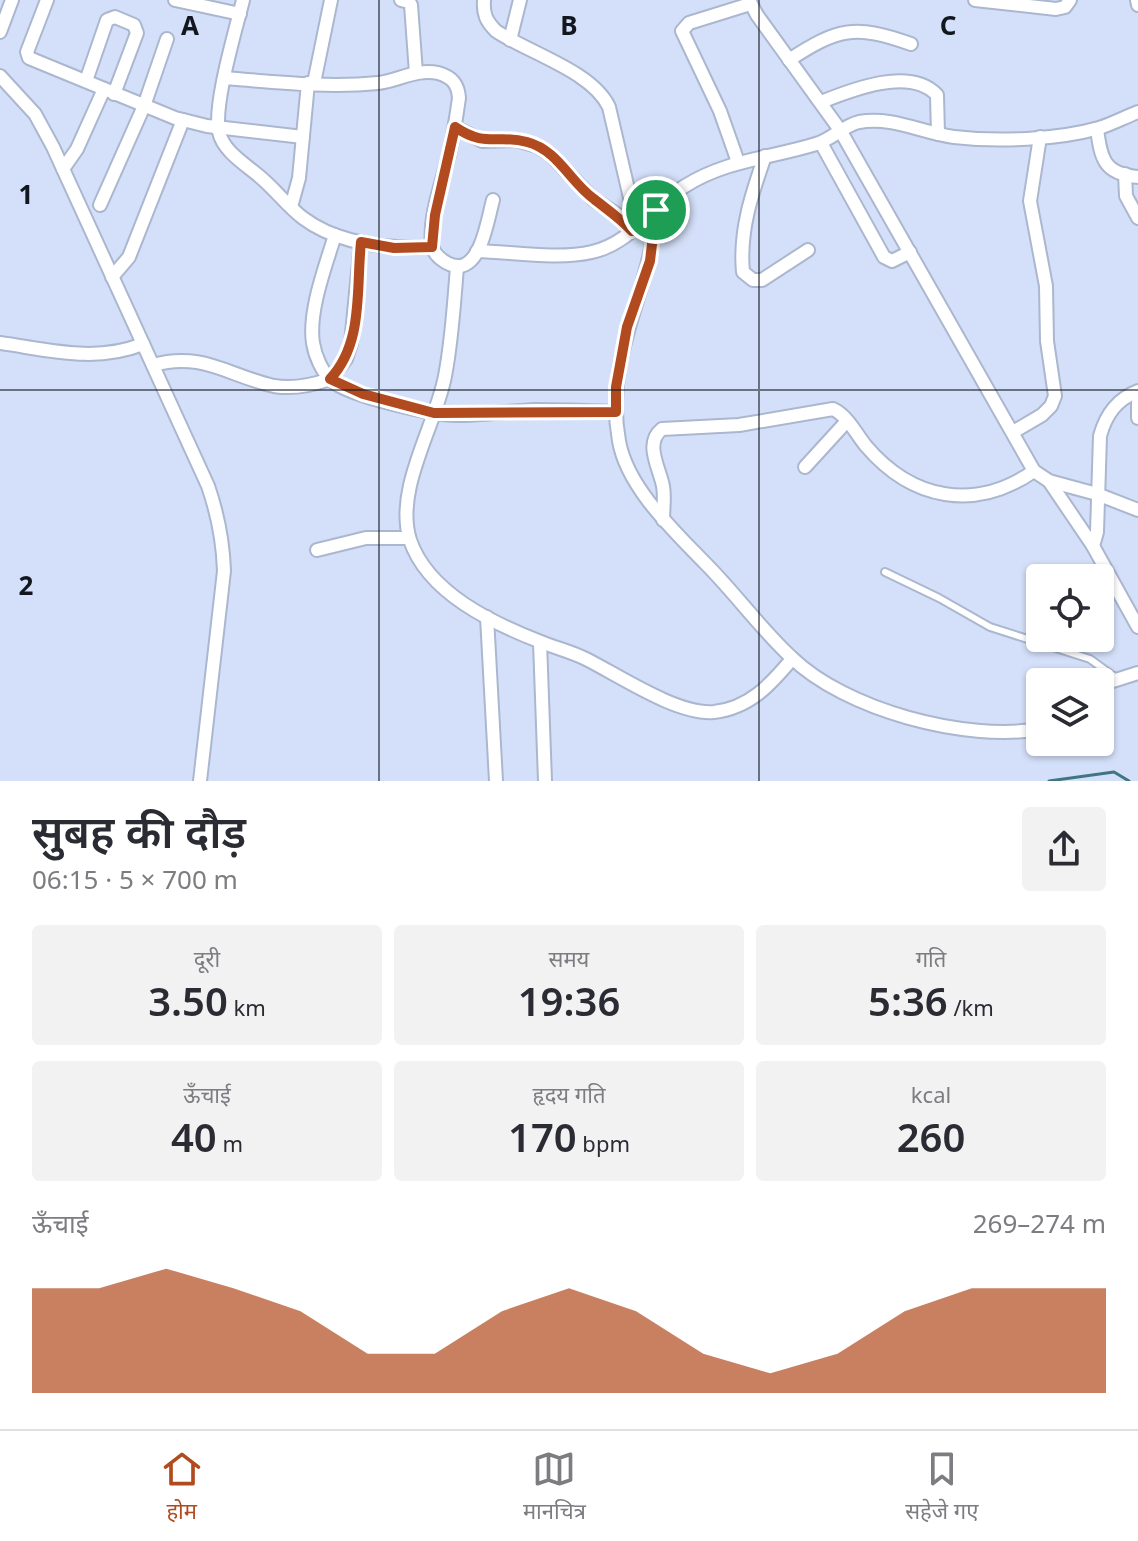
<!DOCTYPE html>
<html lang="hi">
<head>
<meta charset="utf-8">
<style>
	body { margin:0; font-family:"Noto Sans","Noto Sans Devanagari",sans-serif; background:#f2f2f3; color:#2b2b33; height:100vh; display:flex; flex-direction:column; font-size:30px; white-space:nowrap }
	* { box-sizing:border-box; margin:0 }
	p { font-size:26px; color:#7c7c81 }
	.icon { flex:none; width:44px; height:44px; fill:none; stroke:currentColor; stroke-width:2; stroke-linecap:round; stroke-linejoin:round }
	.map { position:relative; height:781px; overflow:hidden }
	.drawer { display:flex; flex-direction:column; background:#fff; flex:1 }
	.drawer>* { flex:none }
	.fabs { position:absolute; left:1026px; top:564px; display:grid; gap:16px }
	.fabs a { display:grid; place-items:center; width:88px; height:88px; border-radius:8px; background:#fff; box-shadow:0 2px 6px #0004; font-size:40px }
	.pin { position:absolute; display:grid; place-items:center; width:68px; height:68px; color:#fff; margin:-34px; border:4px solid #fff; border-radius:50%; box-shadow:0 2px 8px #0007 }
	.round { display:grid; place-items:center; flex:none; width:84px; height:84px; border-radius:8px; background:#f2f2f3 }
	.summary { display:flex; align-items:center; justify-content:space-between; height:136px; padding:0 32px }
	h1 { font-size:44px; font-weight:600; line-height:60px }
	.figures { display:grid; grid-template-columns:repeat(3,1fr); gap:12px; height:136px; padding:8px 32px }
	.figures div { display:grid; align-content:center; border-radius:8px; background:#f2f2f3; text-align:center }
	.figures b { font-size:40px; font-weight:600 }
	.figures small { font-size:22px; font-weight:400 }
	.figures p { font-size:22px }
	.chart { height:224px; padding:16px 32px }
	.chart p { display:flex; justify-content:space-between }
	.chart svg { width:100%; height:144px; margin-top:8px; fill:#b14b1f; opacity:.7 }
	.dock { display:flex; justify-content:space-around; align-items:center; height:112px; border-top:2px solid #e1e1e2; background:#fff; font-size:22px; color:#7c7c81 }
	.dock a { display:grid; justify-items:center; gap:4px }
	.dock .active { color:#b14b1f }
	.map>svg:first-child { display:block }
	.lines { fill:none; stroke-linecap:round; stroke-linejoin:round }
	.stream { stroke:#407681; stroke-width:3 }
	.service-casing { stroke:#abb7cf; stroke-width:10 }
	.minor-casing { stroke:#abb7cf; stroke-width:16 }
	.service { stroke:#fff; stroke-width:6 }
	.minor { stroke:#fff; stroke-width:12 }
	.route-casing { stroke:#fff; stroke-width:16 }
	.route { stroke:#b14b1f; stroke-width:10 }
	.grid { fill:none; stroke:#12171f; stroke-width:2; stroke-opacity:0.55 }
	.grid-label { font-size:26px; text-anchor:middle; font-weight:bold; fill:#12171f; stroke:#d4e0f9; stroke-width:6; stroke-linejoin:round; paint-order:stroke }
</style>
</head>
<body>
<div class="map">
<svg width="1138" height="781" viewBox="0 0 1138 781">
	<rect width="100%" height="100%" fill="#d4e0f9"/>
	<g class="lines">
		<path class="stream" d="M 1049,781 L 1114,772 L 1129,781"/>
		<g class="service-casing">
			<path id="service" d="M 885,572 L 939,598 L 990,627 L 1090,659 L 1116,678"/>
		</g>
		<g class="minor-casing">
			<g id="minor">
				<path d="M 47,0 L 27,52 L 29,58 L 175,118 L 207,126 L 303,137"/>
				<path d="M 175,0 L 240,14"/>
				<path d="M 243,0 C 236,29 213,105 219,132 C 223,151 245,164 259,176 C 275,189 287,206 303,218 C 339,245 389,249 432,247"/>
				<path d="M 401,0 L 409,2 L 411,5 L 416,73"/>
				<path d="M 484,0 C 483,14 486,21 496,31 C 529,53 592,71 609,107 L 637,228"/>
				<path d="M 749,0 L 757,15 L 840,130 L 1034,471 L 1049,481 L 1097,494 L 1138,510"/>
				<path d="M 975,0 L 1056,9 L 1065,7 L 1070,0"/>
				<path d="M 1137,0 L 1138,5"/>
				<path d="M 0,32 L 12,0"/>
				<path d="M 510,40 L 520,0"/>
				<path d="M 789,60 C 838,28 855,24 911,44"/>
				<path d="M 0,76 L 35,114 L 53,147 L 208,486 C 218,515 223,540 224,571 L 200,781"/>
				<path d="M 224,78 C 275,82 327,88 378,83 C 397,81 418,68 438,73 C 452,77 458,84 459,98 C 456,119 453,139 448,159 C 441,185 429,217 432,245 C 433,253 440,259 447,263 C 480,280 487,221 493,200"/>
				<path d="M 86,81 L 107,20 L 115,17 L 134,25 L 137,33 L 114,94"/>
				<path d="M 314,83 L 331,0"/>
				<path d="M 821,102 C 851,90 910,66 937,95 L 938,134"/>
				<path d="M 455,127 L 482,141 L 516,140 L 537,146 L 550,154 L 593,199 L 618,215 L 632,231"/>
				<path d="M 1097,129 C 1101,159 1104,174 1138,177"/>
				<path d="M 821,143 L 884,257 L 892,261 L 910,252"/>
				<path d="M 765,156 C 752,193 739,231 743,272 L 753,280 L 762,280 L 808,250"/>
				<path d="M 738,162 L 720,111 L 682,31 L 689,23 L 750,4"/>
				<path d="M 63,169 L 77,149 L 104,89"/>
				<path d="M 1125,174 L 1126,196 L 1138,218"/>
				<path d="M 100,205 L 144,106 L 167,39"/>
				<path d="M 291,207 L 299,178 L 308,83"/>
				<path d="M 656,210 C 652,292 603,354 619,441 C 627,487 673,530 705,563 C 735,593 760,628 791,657 C 845,710 966,742 1040,729"/>
				<path d="M 335,235 C 326,265 308,311 313,343 C 315,356 322,372 332,381 C 350,396 431,415 456,415 C 482,415 509,411 536,410 C 562,410 589,411 616,412"/>
				<path d="M 477,251 C 512,252 558,260 592,252 C 632,243 652,206 685,186 C 726,160 771,158 816,144 C 832,139 843,126 859,122 C 893,116 922,133 954,137 C 997,142 1057,140 1099,128 C 1112,124 1125,117 1138,112"/>
				<path d="M 457,267 C 454,303 452,340 445,376 C 436,425 394,489 410,540 C 428,593 492,623 541,642 C 556,648 572,652 586,659 C 620,676 677,715 714,712 C 750,708 771,684 792,659"/>
				<path d="M 112,277 L 129,257 L 183,120"/>
				<path d="M 0,343 C 50,350 95,363 143,344"/>
				<path d="M 153,365 C 202,351 229,376 274,386 C 292,389 313,385 330,379 L 346,359 L 351,343 L 361,242"/>
				<path d="M 1138,402 L 1138,418"/>
				<path d="M 1013,432 L 1042,415 L 1051,406 L 1055,396 L 1047,341 L 1046,286 L 1030,201 L 1040,137"/>
				<path d="M 805,467 L 847,421"/>
				<path d="M 1049,481 L 1093,546 L 1138,627"/>
				<path d="M 663,520 C 663,509 665,497 663,486 C 659,467 644,443 662,429 L 739,425 L 833,409 C 848,416 856,434 866,446 C 912,500 975,512 1034,471"/>
				<path d="M 1093,546 L 1097,532 L 1100,436 C 1106,414 1117,399 1138,391"/>
				<path d="M 317,550 L 366,538 L 409,538"/>
				<path d="M 487,617 L 496,781"/>
				<path d="M 540,642 L 545,781"/>
				<path d="M 1100,685 L 1138,673"/>
			</g>
		</g>
		<use href="#service" class="service"/>
		<use href="#minor" class="minor"/>
	</g>
	<g class="lines">
		<g class="route-casing">
			<path id="route" d="M 455,127 C 486,148 497,134 527,142 C 558,150 570,182 594,199 C 608,210 620,218 632,231 L 656,210 L 650,261 L 627,327 L 616,387 L 616,412 L 434,413 L 363,394 L 330,379 C 364,343 356,288 361,242 L 394,248 L 432,247 L 435,215 Z"/>
		</g>
		<use href="#route" class="route"/>
	</g>
	<path class="grid" d="M 379,0 L 379,781M 759,0 L 759,781M 0,390 L 1138,390"/>
	<g class="grid-label">
		<text x="190" y="35">A</text>
		<text x="569" y="35">B</text>
		<text x="948" y="35">C</text>
		<text x="26" y="204">1</text>
		<text x="26" y="595">2</text>
	</g>
</svg>
<div class="fabs">
<a><svg class="icon" aria-label="locate" viewBox="0 0 24 24"><circle cx="12" cy="12" r="6"/><path d="M12 2v4M12 18v4M2 12h4M18 12h4"/></svg></a>
<a><svg class="icon" aria-label="layers" viewBox="0 0 24 24"><path d="M12 4l9 5-9 5-9-5zM3 14l9 5 9-5"/></svg></a>
</div>
<div class="pin" style="left:656px;top:210px;background:#1e9e55"><svg class="icon" aria-label="arrive" viewBox="0 0 24 24"><path d="M6 21V4h12l-3 4 3 4H6"/></svg></div>
</div>
<section class="drawer">
<div class="summary"><div><h1>सुबह की दौड़</h1><p>06:15 · 5 × 700 m</p></div><a class="round"><svg class="icon" aria-label="share" viewBox="0 0 24 24"><path d="M12 15V3M7 8l5-5 5 5M5 13v7h14v-7"/></svg></a></div>
<div class="figures">
<div><p>दूरी</p><b>3.50<small> km</small></b></div>
<div><p>समय</p><b>19:36</b></div>
<div><p>गति</p><b>5:36<small> /km</small></b></div>
</div>
<div class="figures">
<div><p>ऊँचाई</p><b>40<small> m</small></b></div>
<div><p>हृदय गति</p><b>170<small> bpm</small></b></div>
<div><p>kcal</p><b>260</b></div>
</div>
<div class="chart"><p><span>ऊँचाई</span>269–274 m</p>
<svg viewBox="0 0 160 44" preserveAspectRatio="none"><path d="M0 44V12L10 12L20 6L30 12L40 19L50 32L60 32L70 19L80 12L90 19L100 32L110 38L120 32L130 19L140 12L150 12L160 12V44z"/></svg>
</div>
</section>
<nav class="dock">
<a class="active"><svg class="icon" aria-label="home" viewBox="0 0 24 24"><path d="M3 11l9-7 9 7M6 9v11h12V9"/></svg>होम</a>
<a><svg class="icon" aria-label="map" viewBox="0 0 24 24"><path d="M3 6l6-2 6 2 6-2v14l-6 2-6-2-6 2zM9 4v14M15 6v14"/></svg>मानचित्र</a>
<a><svg class="icon" aria-label="saved" viewBox="0 0 24 24"><path d="M7 4h10v16l-5-4-5 4z"/></svg>सहेजे गए</a>
</nav>
</body>
</html>
